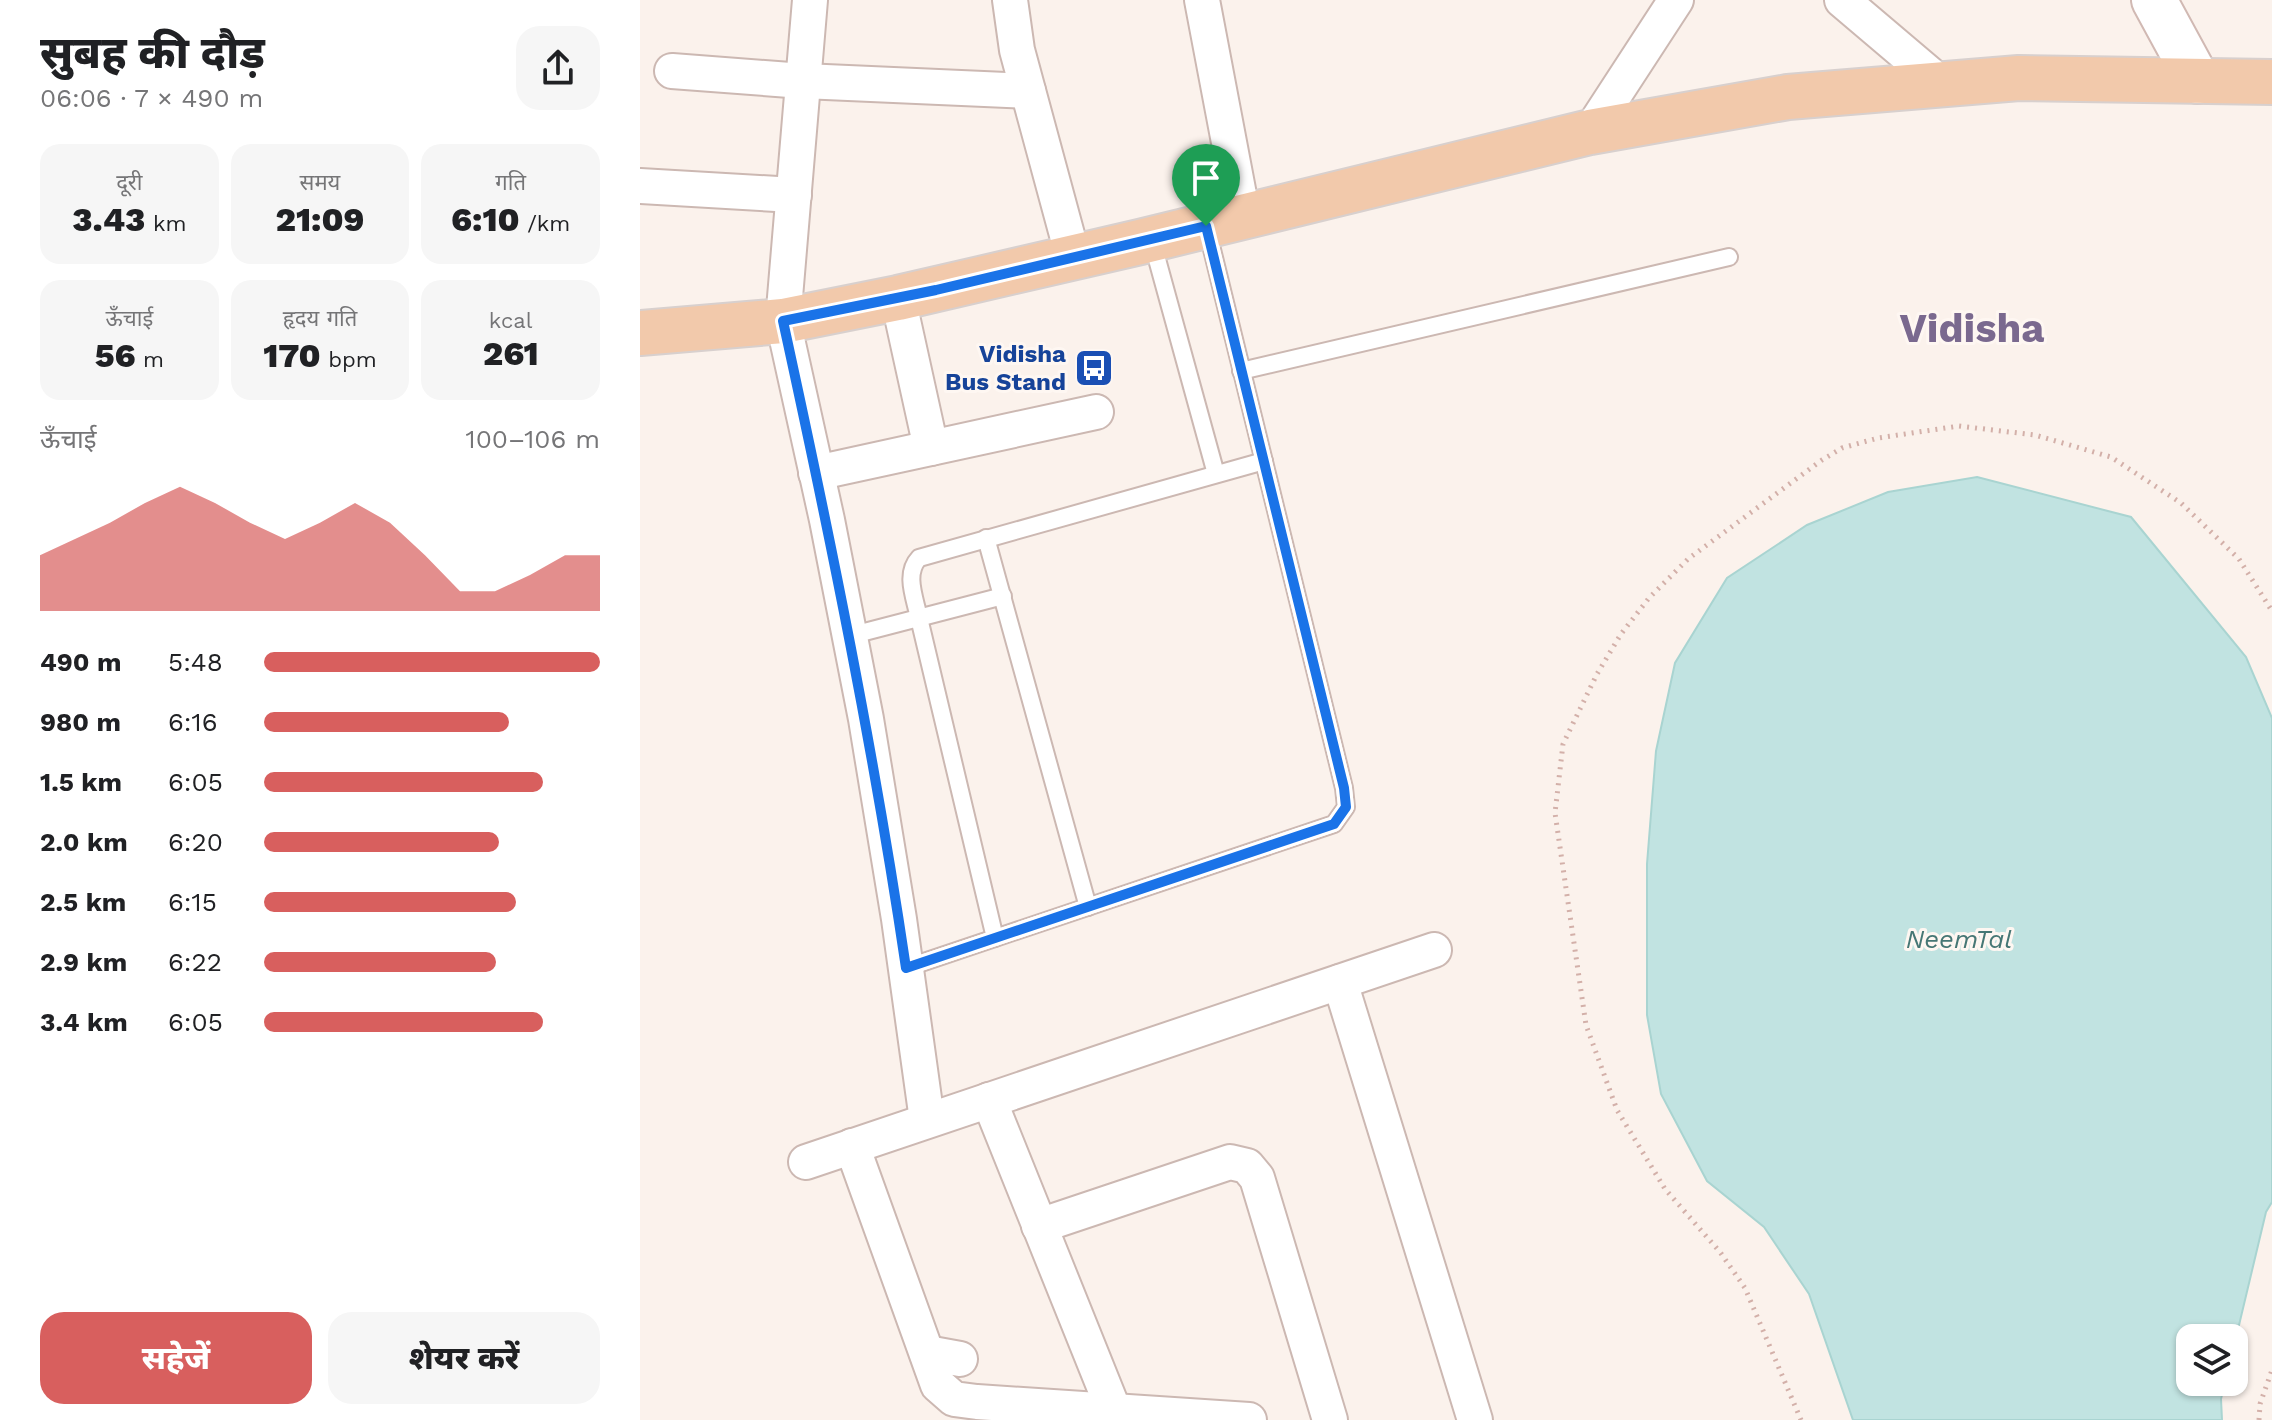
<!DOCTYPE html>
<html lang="hi">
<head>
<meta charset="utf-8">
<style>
	body { margin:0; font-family:"Work Sans","Noto Sans Devanagari",sans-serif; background:#f6f6f6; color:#202124; height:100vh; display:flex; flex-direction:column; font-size:30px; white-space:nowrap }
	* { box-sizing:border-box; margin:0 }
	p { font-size:26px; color:#757577 }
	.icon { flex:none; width:44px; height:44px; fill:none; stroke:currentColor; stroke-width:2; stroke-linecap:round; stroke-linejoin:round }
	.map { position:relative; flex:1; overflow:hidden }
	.side { display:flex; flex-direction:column; background:#fff; width:640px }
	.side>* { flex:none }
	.buttons { position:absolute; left:1536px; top:1324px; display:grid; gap:16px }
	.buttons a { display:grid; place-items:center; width:72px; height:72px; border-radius:16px; background:#fff; box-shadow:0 2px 6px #0004; font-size:40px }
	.pin { position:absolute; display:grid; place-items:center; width:68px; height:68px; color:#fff; margin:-82px -34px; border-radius:50% 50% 50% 0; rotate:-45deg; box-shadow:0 0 8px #0007 }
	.pin .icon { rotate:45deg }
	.round { display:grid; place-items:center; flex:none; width:84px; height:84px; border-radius:24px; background:#f6f6f6 }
	.overview { display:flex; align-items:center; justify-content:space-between; height:136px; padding:0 40px }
	h1 { font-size:44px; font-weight:800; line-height:60px }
	.metrics { display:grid; grid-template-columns:repeat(3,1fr); gap:12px; height:136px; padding:8px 40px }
	.metrics div { display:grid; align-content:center; border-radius:20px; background:#f6f6f6; text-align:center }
	.metrics b { font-size:34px; font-weight:800 }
	.metrics small { font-size:22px; font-weight:400 }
	.metrics p { font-size:22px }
	.chart { height:224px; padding:16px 40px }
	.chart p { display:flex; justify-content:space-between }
	.chart svg { width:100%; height:144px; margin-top:8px; fill:#d85f5e; opacity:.7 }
	.button { display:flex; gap:16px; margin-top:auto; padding:16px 40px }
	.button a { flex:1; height:92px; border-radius:24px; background:#d85f5e; color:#fff; font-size:32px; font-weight:800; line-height:92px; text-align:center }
	.button a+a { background:#f6f6f6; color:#202124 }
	ul { padding:0 40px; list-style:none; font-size:26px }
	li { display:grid; grid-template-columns:128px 96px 1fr; align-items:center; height:60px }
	li i { height:20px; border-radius:10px; background:#d85f5e }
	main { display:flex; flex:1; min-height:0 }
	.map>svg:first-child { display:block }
	.water { fill:#c1e3e1; stroke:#a9d4d1; stroke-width:2 }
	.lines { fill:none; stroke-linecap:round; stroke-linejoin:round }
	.lane-casing { stroke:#ccb8b2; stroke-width:20 }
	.street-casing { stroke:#ccb8b2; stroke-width:38 }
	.secondary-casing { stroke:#d1b9b3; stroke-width:48 }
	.primary-casing { stroke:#d8d0ce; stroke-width:48 }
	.path { stroke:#d3b0a9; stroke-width:5; stroke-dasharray:2 6; stroke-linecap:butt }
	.lane { stroke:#fff; stroke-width:16 }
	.street { stroke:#fff; stroke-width:34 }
	.secondary { stroke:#fff; stroke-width:44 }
	.primary { stroke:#f2c9ab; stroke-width:44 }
	.route-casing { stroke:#fff; stroke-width:16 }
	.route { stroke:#1a73e8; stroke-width:10 }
	.labels { text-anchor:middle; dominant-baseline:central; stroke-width:6; stroke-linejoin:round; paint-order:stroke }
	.transit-label { font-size:24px; font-weight:bold; fill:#164399; stroke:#fef7f2; text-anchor:end }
	.water-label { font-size:26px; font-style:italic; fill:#467775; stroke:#fef7f2 }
	.town-label { font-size:40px; font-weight:bold; fill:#7a698f; stroke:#fef7f2 }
</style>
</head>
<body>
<main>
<section class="side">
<div class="overview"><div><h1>सुबह की दौड़</h1><p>06:06 · 7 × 490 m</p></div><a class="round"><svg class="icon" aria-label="share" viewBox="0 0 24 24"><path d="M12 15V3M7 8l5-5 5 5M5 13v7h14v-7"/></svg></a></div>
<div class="metrics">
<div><p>दूरी</p><b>3.43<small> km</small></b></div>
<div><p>समय</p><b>21:09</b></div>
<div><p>गति</p><b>6:10<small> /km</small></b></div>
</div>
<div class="metrics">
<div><p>ऊँचाई</p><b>56<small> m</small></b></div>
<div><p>हृदय गति</p><b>170<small> bpm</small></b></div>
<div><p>kcal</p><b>261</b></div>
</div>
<div class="chart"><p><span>ऊँचाई</span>100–106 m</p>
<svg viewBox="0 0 160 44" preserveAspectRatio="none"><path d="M0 44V27L10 22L20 17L30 11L40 6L50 11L60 17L70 22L80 17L90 11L100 17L110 27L120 38L130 38L140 33L150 27L160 27V44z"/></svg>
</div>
<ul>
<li><b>490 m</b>5:48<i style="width:100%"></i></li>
<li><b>980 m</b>6:16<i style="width:73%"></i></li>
<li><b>1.5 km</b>6:05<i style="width:83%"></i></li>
<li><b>2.0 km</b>6:20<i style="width:70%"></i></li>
<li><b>2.5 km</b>6:15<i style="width:75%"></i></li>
<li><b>2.9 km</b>6:22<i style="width:69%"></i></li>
<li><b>3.4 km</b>6:05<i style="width:83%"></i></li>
</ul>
<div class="button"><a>सहेजें</a><a>शेयर करें</a></div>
</section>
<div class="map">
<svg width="1632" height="1420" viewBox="0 0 1632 1420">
	<rect width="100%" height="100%" fill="#fbf2ec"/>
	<path class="water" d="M 1337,477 L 1491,517 L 1606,657 L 1632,718 L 1632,1202 L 1626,1212 L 1594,1346 L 1594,1338 L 1550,1338 L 1550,1382 L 1585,1382 L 1581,1399 L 1582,1420 L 1213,1420 L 1169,1294 L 1124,1227 L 1067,1181 L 1021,1094 L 1007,1015 L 1007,864 L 1016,751 L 1035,663 L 1087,578 L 1167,525 L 1248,492 Z"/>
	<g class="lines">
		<g class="lane-casing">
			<g id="lane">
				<path d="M 512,241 L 576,474"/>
				<path d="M 601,371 L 1089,257"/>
				<path d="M 346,538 L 448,907"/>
				<path d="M 209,636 L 363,596"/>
				<path d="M 355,938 L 279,618 C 275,598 264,574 279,558 L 624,461"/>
				<path d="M 266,968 L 694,824 L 706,807 L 704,788 L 567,229"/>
			</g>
		</g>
		<g class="street-casing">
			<g id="street">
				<path d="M 170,0 L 143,321 L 187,520 L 226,719 L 259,919 L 287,1120"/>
				<path d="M 370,0 L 377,50 L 433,257"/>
				<path d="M 562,0 L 603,216"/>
				<path d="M 1202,0 L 1301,84"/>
				<path d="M 32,71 L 163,81 L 388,91"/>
				<path d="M 950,132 L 1036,0"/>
				<path d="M 0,186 L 154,195"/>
				<path d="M 258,298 L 291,448"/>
				<path d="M 176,473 L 456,412"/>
				<path d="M 700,982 L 835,1420"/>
				<path d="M 349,1100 L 474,1411"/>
				<path d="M 212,1146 L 298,1385 L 314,1399 L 337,1402 L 609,1420"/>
				<path d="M 166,1162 L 794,950"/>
				<path d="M 399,1226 L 590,1162 L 607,1166 L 617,1178 L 690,1420"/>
				<path d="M 287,1353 L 320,1359"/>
			</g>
		</g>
		<g class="secondary-casing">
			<path id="secondary" d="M 1514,0 L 1558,81"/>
		</g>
		<g class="primary-casing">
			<path id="primary" d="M 0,333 L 143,321 L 258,298 L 500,242 L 950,132 L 1148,97 L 1379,78 L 1632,82"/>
		</g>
		<g class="path">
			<path d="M 1161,1420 L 1105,1288 L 1080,1252 L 1025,1189 L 977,1110 L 946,1025 L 915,813 L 923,744 L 957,674 L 981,634 L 1009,598 L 1048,559 L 1182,460 L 1202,448 L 1238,438 L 1319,426 L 1395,435 L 1471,457 L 1541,503 L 1599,559 L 1632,611"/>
			<path d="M 1619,1420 L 1620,1404 L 1632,1370"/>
		</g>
		<use href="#lane" class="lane"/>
		<use href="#street" class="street"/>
		<use href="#secondary" class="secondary"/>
		<use href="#primary" class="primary"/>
	</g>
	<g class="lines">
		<g class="route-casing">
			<path id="route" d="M 566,226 L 704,788 L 706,807 L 694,824 L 266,968 C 234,751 190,536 143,321 L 296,290 Z"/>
		</g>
		<use href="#route" class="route"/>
	</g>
	<defs>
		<g id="bus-square" transform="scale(2)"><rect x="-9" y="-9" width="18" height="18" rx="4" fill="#1a4fb4" stroke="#fef7f2"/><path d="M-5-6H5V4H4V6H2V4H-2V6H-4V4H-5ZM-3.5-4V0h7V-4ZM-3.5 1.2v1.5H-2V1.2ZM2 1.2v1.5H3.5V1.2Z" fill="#fff"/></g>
	</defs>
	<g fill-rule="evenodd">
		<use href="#bus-square" x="454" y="368"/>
	</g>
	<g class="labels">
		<g class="transit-label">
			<text x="426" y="354">Vidisha<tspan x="426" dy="28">Bus Stand</tspan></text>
		</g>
		<g class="water-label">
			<text x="1319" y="939">NeemTal</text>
		</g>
		<g class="town-label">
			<text x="1332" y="328">Vidisha</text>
		</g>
	</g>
</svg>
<div class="buttons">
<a><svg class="icon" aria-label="layers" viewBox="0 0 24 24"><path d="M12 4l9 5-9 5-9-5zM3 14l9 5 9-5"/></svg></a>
</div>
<div class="pin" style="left:566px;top:226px;background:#1e9e55"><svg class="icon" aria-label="arrive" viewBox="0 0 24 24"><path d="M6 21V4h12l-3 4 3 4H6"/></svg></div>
</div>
</main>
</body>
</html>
